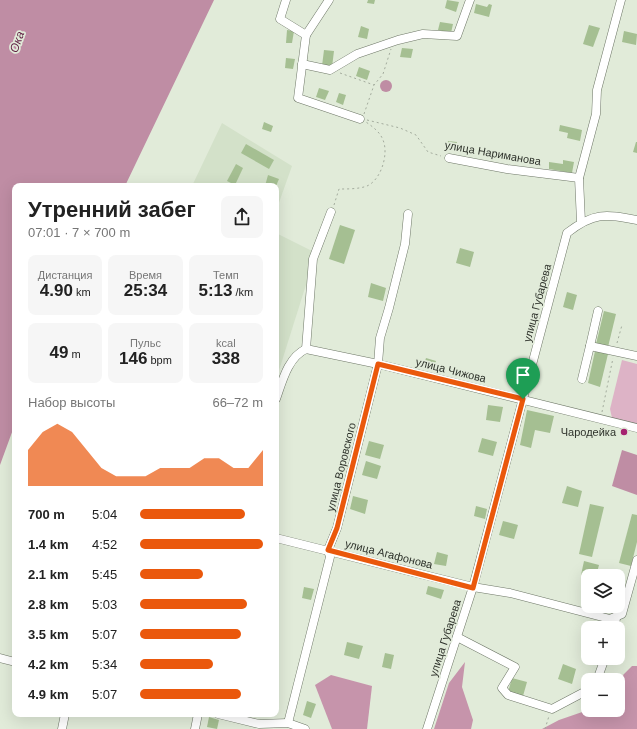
<!DOCTYPE html>
<html lang="ru">
<head>
<meta charset="utf-8">
<style>
	body { margin:0; font-family:Helvetica,sans-serif; background:#f6f6f6; color:#222; height:100vh; display:flex; flex-direction:column; font-size:15px; white-space:nowrap }
	* { box-sizing:border-box; margin:0 }
	p { font-size:13px; color:#767676 }
	.icon { flex:none; width:22px; height:22px; fill:none; stroke:currentColor; stroke-width:2; stroke-linecap:round; stroke-linejoin:round }
	.map { position:relative; flex:1; overflow:hidden }
	.panel { position:absolute; left:12px; top:183px; width:267px; height:534px; display:flex; flex-direction:column; background:#fff; border-radius:8px; box-shadow:0 4px 16px #0002 }
	.panel>* { flex:none }
	.fabs { position:absolute; left:581px; top:569px; display:grid; gap:8px }
	.fabs a { display:grid; place-items:center; width:44px; height:44px; border-radius:8px; background:#fff; box-shadow:0 4px 16px #0002; font-size:20px }
	.pin { position:absolute; display:grid; place-items:center; width:34px; height:34px; color:#fff; margin:-41px -17px; border-radius:50% 50% 50% 0; rotate:-45deg; box-shadow:0 0 4px #0007 }
	.pin .icon { rotate:45deg }
	.round { display:grid; place-items:center; flex:none; width:42px; height:42px; border-radius:8px; background:#f6f6f6 }
	.summary { display:flex; align-items:center; justify-content:space-between; height:68px; padding:0 16px }
	h1 { font-size:22px; font-weight:700; line-height:30px }
	.metrics { display:grid; grid-template-columns:repeat(3,1fr); gap:6px; height:68px; padding:4px 16px }
	.metrics div { display:grid; align-content:center; border-radius:8px; background:#f6f6f6; text-align:center }
	.metrics b { font-size:17px; font-weight:700 }
	.metrics small { font-size:11px; font-weight:400 }
	.metrics p { font-size:11px }
	.chart { height:112px; padding:8px 16px }
	.chart p { display:flex; justify-content:space-between }
	.chart svg { width:100%; height:72px; margin-top:4px; fill:#ea580c; opacity:.7 }
	ul { padding:0 16px; list-style:none; font-size:13px }
	li { display:grid; grid-template-columns:64px 48px 1fr; align-items:center; height:30px }
	li i { height:10px; border-radius:5px; background:#ea580c }
	.map>svg:first-child { display:block }
	.built { fill:#d3e1c9 }
	.green { fill:#ddb3c6 }
	.forest { fill:#c694ab }
	.water { fill:#bf8da4 }
	.building { fill:#a5bf92 }
	.lines { fill:none; stroke-linecap:round; stroke-linejoin:round }
	.minor-casing { stroke:#6e7767; stroke-width:9 }
	.path { stroke:#a3ab9d; stroke-width:1; stroke-dasharray:2 3; stroke-linecap:butt }
	.minor { stroke:#fff; stroke-width:8 }
	.route-casing { stroke:#fff; stroke-width:8 }
	.route { stroke:#ea580c; stroke-width:5 }
	.poi-dot { fill:#a52270; stroke:#e1ebd9; stroke-width:1.5 }
	.labels { text-anchor:middle; dominant-baseline:central; stroke-width:3.5; stroke-linejoin:round; paint-order:stroke }
	.street-label { font-size:11px; fill:#2e322b; stroke:#e1ebd9 }
	.poi-label { font-size:11px; fill:#2e322b; stroke:#e1ebd9; text-anchor:end }
	.water-label { font-size:12px; font-style:italic; fill:#612345; stroke:#e1ebd9 }
</style>
</head>
<body>
<div class="map">
<svg width="637" height="729" viewBox="0 0 637 729">
	<rect width="100%" height="100%" fill="#e1ebd9"/>
	<g class="built">
		<path d="M 222,123 L 292,166 L 276,211 L 276,186 L 192,186 Z"/>
		<path d="M 276,233 L 316,253 L 276,380 Z"/>
	</g>
	<path class="green" d="M 622,360 L 637,364 L 637,424 L 612,418 L 610,409 Z"/>
	<g class="forest">
		<path d="M 465,662 L 462,687 L 473,720 L 471,729 L 434,729 L 449,683 Z"/>
		<path d="M 632,666 L 637,666 L 637,729 L 542,729 L 559,720 L 588,710 L 618,710 L 618,680 Z"/>
		<path d="M 331,675 L 372,686 L 367,729 L 332,729 L 315,685 Z"/>
	</g>
	<g class="water">
		<path d="M 0,0 L 214,0 L 125,186 L 15,186 L 15,424 L 0,465 Z"/>
		<circle cx="386" cy="86" r="6"/>
		<path d="M 622,450 L 637,455 L 637,495 L 612,486 Z"/>
	</g>
	<g class="building">
		<path d="M 368,0 L 375,0 L 374,4 L 367,3 Z"/>
		<path d="M 447,0 L 459,2 L 456,12 L 445,8 Z"/>
		<path d="M 476,4 L 487,7 L 489,4 L 492,5 L 489,17 L 474,13 Z"/>
		<path d="M 440,22 L 453,24 L 451,33 L 438,30 Z"/>
		<path d="M 589,25 L 600,28 L 593,47 L 583,44 Z"/>
		<path d="M 361,26 L 369,29 L 367,39 L 358,37 Z"/>
		<path d="M 287,30 L 294,31 L 292,43 L 286,43 Z"/>
		<path d="M 624,31 L 637,34 L 636,45 L 622,42 Z"/>
		<path d="M 402,48 L 413,49 L 411,58 L 400,57 Z"/>
		<path d="M 324,50 L 334,51 L 332,67 L 322,66 Z"/>
		<path d="M 286,58 L 295,59 L 293,69 L 285,68 Z"/>
		<path d="M 359,67 L 370,71 L 367,80 L 356,76 Z"/>
		<path d="M 319,88 L 329,91 L 325,100 L 316,97 Z"/>
		<path d="M 339,93 L 346,95 L 343,105 L 336,102 Z"/>
		<path d="M 264,122 L 273,126 L 271,132 L 262,129 Z"/>
		<path d="M 560,125 L 582,130 L 580,141 L 567,138 L 568,133 L 559,131 Z"/>
		<path d="M 448,141 L 457,142 L 456,148 L 447,147 Z"/>
		<path d="M 636,142 L 637,142 L 637,153 L 633,152 Z"/>
		<path d="M 246,144 L 274,160 L 269,169 L 241,153 Z"/>
		<path d="M 563,160 L 574,162 L 572,173 L 549,169 L 549,162 L 563,164 Z"/>
		<path d="M 236,164 L 243,168 L 235,185 L 227,181 Z"/>
		<path d="M 268,175 L 279,179 L 276,186 L 265,186 Z"/>
		<path d="M 340,225 L 355,230 L 344,264 L 329,259 Z"/>
		<path d="M 460,248 L 474,252 L 470,267 L 456,263 Z"/>
		<path d="M 371,283 L 386,288 L 383,301 L 368,297 Z"/>
		<path d="M 567,292 L 577,295 L 573,310 L 563,307 Z"/>
		<path d="M 604,311 L 616,314 L 608,347 L 596,344 Z"/>
		<path d="M 595,351 L 608,354 L 600,387 L 588,383 Z"/>
		<path d="M 426,358 L 436,361 L 434,367 L 424,364 Z"/>
		<path d="M 488,405 L 503,407 L 500,422 L 486,420 Z"/>
		<path d="M 527,410 L 554,416 L 550,433 L 535,430 L 531,448 L 520,445 Z"/>
		<path d="M 482,438 L 497,442 L 493,456 L 478,452 Z"/>
		<path d="M 369,441 L 384,445 L 380,459 L 365,455 Z"/>
		<path d="M 366,461 L 381,466 L 377,479 L 362,475 Z"/>
		<path d="M 567,486 L 582,491 L 578,507 L 562,503 Z"/>
		<path d="M 353,496 L 368,500 L 365,514 L 350,509 Z"/>
		<path d="M 590,504 L 604,507 L 592,557 L 579,554 Z"/>
		<path d="M 476,506 L 487,509 L 485,519 L 474,516 Z"/>
		<path d="M 632,514 L 637,515 L 637,542 L 631,566 L 619,563 Z"/>
		<path d="M 503,521 L 518,525 L 514,539 L 499,535 Z"/>
		<path d="M 437,552 L 448,555 L 446,566 L 434,564 Z"/>
		<path d="M 584,561 L 599,565 L 596,576 L 588,577 L 581,575 Z"/>
		<path d="M 428,586 L 444,590 L 441,599 L 426,594 Z"/>
		<path d="M 304,587 L 314,589 L 311,600 L 302,598 Z"/>
		<path d="M 347,642 L 363,646 L 359,659 L 344,655 Z"/>
		<path d="M 385,653 L 394,655 L 391,669 L 382,667 Z"/>
		<path d="M 563,664 L 576,669 L 572,684 L 558,679 Z"/>
		<path d="M 512,678 L 527,682 L 523,696 L 508,692 Z"/>
		<path d="M 307,701 L 316,704 L 311,718 L 303,715 Z"/>
		<path d="M 209,717 L 219,720 L 217,729 L 207,727 Z"/>
	</g>
	<g class="lines">
		<g class="minor-casing">
			<g id="minor">
				<path d="M 286,0 L 280,19 L 306,35 L 298,98 L 360,119"/>
				<path d="M 306,35 L 329,0"/>
				<path d="M 302,64 L 330,70 L 357,54 L 398,40 L 423,34 L 457,36 L 470,0"/>
				<path d="M 449,158 L 507,169 L 579,178"/>
				<path d="M 581,222 L 579,178 L 596,114 L 597,90 L 621,0"/>
				<path d="M 598,311 L 590,346 L 637,356"/>
				<path d="M 306,349 L 378,364 L 637,428"/>
				<path d="M 306,349 L 313,259 L 331,212"/>
				<path d="M 582,379 L 590,346"/>
				<path d="M 276,399 C 282,382 288,357 306,349"/>
				<path d="M 276,538 L 473,587 L 510,593 L 610,619 L 622,614 L 637,560"/>
				<path d="M 615,628 L 616,617"/>
				<path d="M 457,637 L 515,667 L 502,688 L 508,695 L 552,709 L 588,690"/>
				<path d="M 0,658 L 15,662"/>
				<path d="M 597,680 L 605,658"/>
				<path d="M 218,714 L 259,724 L 288,723 L 305,729"/>
				<path d="M 288,723 L 330,557 L 328,550 L 337,528 L 378,364 L 380,338 L 389,308 L 405,244 L 408,214"/>
				<path d="M 62,729 L 65,714"/>
				<path d="M 195,729 L 198,714"/>
				<path d="M 427,729 L 473,587 L 567,233 C 594,212 605,214 637,220"/>
			</g>
		</g>
		<g class="path">
			<path d="M 340,73 L 374,85"/>
			<path d="M 364,114 L 374,85 L 383,74 L 391,49"/>
			<path d="M 367,120 L 400,128 L 416,135 L 428,152 L 441,156"/>
			<path d="M 334,205 L 339,189 C 348,189 359,189 367,186 C 381,180 389,154 383,140 C 380,132 373,127 366,122"/>
			<path d="M 617,343 L 622,325"/>
			<path d="M 602,412 L 613,358"/>
			<path d="M 545,729 L 549,716"/>
		</g>
		<use href="#minor" class="minor"/>
	</g>
	<g class="lines">
		<g class="route-casing">
			<path id="route" d="M 378,364 L 523,399 L 473,588 L 328,550 L 337,528 Z"/>
		</g>
		<use href="#route" class="route"/>
	</g>
	<circle class="poi-dot" cx="624" cy="432" r="4"/>
	<g class="labels">
		<g class="street-label">
			<text transform="translate(493 153) rotate(10)">улица Нариманова</text>
			<text transform="translate(537 303) rotate(-75)">улица Губарева</text>
			<text transform="translate(451 370) rotate(14)">улица Чижова</text>
			<text transform="translate(341 467) rotate(-76)">улица Воровского</text>
			<text transform="translate(389 554) rotate(14)">улица Агафонова</text>
			<text transform="translate(445 638) rotate(-72)">улица Губарева</text>
		</g>
		<g class="poi-label">
			<text x="616" y="432">Чародейка</text>
		</g>
		<g class="water-label">
			<text transform="translate(17 42) rotate(-71)">Ока</text>
		</g>
	</g>
</svg>
<div class="fabs">
<a><svg class="icon" aria-label="layers" viewBox="0 0 24 24"><path d="M12 4l9 5-9 5-9-5zM3 14l9 5 9-5"/></svg></a>
<a>+</a>
<a>−</a>
</div>
<div class="pin" style="left:523px;top:399px;background:#1e9e55"><svg class="icon" aria-label="arrive" viewBox="0 0 24 24"><path d="M6 21V4h12l-3 4 3 4H6"/></svg></div>
<section class="panel">
<div class="summary"><div><h1>Утренний забег</h1><p>07:01 · 7 × 700 m</p></div><a class="round"><svg class="icon" aria-label="share" viewBox="0 0 24 24"><path d="M12 15V3M7 8l5-5 5 5M5 13v7h14v-7"/></svg></a></div>
<div class="metrics">
<div><p>Дистанция</p><b>4.90<small> km</small></b></div>
<div><p>Время</p><b>25:34</b></div>
<div><p>Темп</p><b>5:13<small> /km</small></b></div>
</div>
<div class="metrics">
<div><b>49<small> m</small></b></div>
<div><p>Пульс</p><b>146<small> bpm</small></b></div>
<div><p>kcal</p><b>338</b></div>
</div>
<div class="chart"><p><span>Набор высоты</span>66–72 m</p>
<svg viewBox="0 0 160 44" preserveAspectRatio="none"><path d="M0 44V22L10 11L20 6L30 11L40 22L50 33L60 38L70 38L80 38L90 33L100 33L110 33L120 27L130 27L140 33L150 33L160 22V44z"/></svg>
</div>
<ul>
<li><b>700 m</b>5:04<i style="width:85%"></i></li>
<li><b>1.4 km</b>4:52<i style="width:100%"></i></li>
<li><b>2.1 km</b>5:45<i style="width:51%"></i></li>
<li><b>2.8 km</b>5:03<i style="width:87%"></i></li>
<li><b>3.5 km</b>5:07<i style="width:82%"></i></li>
<li><b>4.2 km</b>5:34<i style="width:59%"></i></li>
<li><b>4.9 km</b>5:07<i style="width:82%"></i></li>
</ul>
</section>
</div>
</body>
</html>
